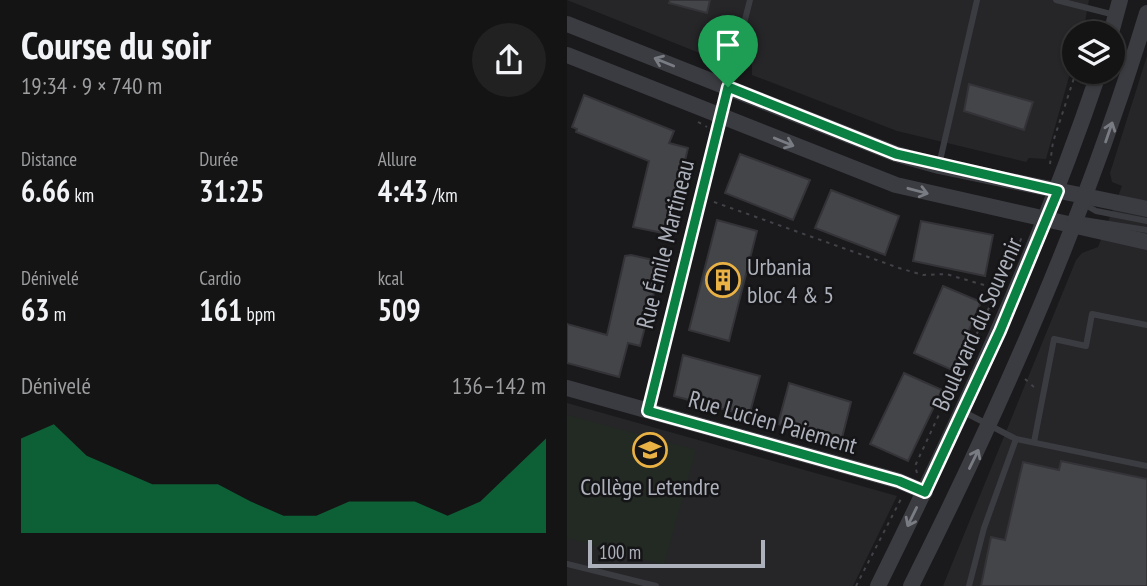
<!DOCTYPE html>
<html lang="fr">
<head>
<meta charset="utf-8">
<style>
	body { margin:0; font-family:"PT Sans Narrow",sans-serif; background:#212122; color:#f1f3f6; height:100vh; display:flex; flex-direction:column; font-size:26px; white-space:nowrap }
	* { box-sizing:border-box; margin:0 }
	p { font-size:23px; color:#9d9ea0 }
	.icon { flex:none; width:38px; height:38px; fill:none; stroke:currentColor; stroke-width:2; stroke-linecap:round; stroke-linejoin:round }
	.map { position:relative; flex:1; overflow:hidden }
	.drawer { display:flex; flex-direction:column; background:#141415; width:567px }
	.drawer>* { flex:none }
	.fabs { position:absolute; left:495px; top:21px; display:grid; gap:14px }
	.fabs a { display:grid; place-items:center; width:63px; height:63px; border-radius:50%; background:#141415; box-shadow:0 2px 5px #0004,0 0 0 2px #333334; font-size:35px }
	.scale { position:absolute; left:21px; bottom:18px; width:177px; box-sizing:border-box; padding-left:7px; border:4px solid #adb1bb; border-top:0; font-size:19px; line-height:24px; white-space:nowrap; color:#adb1bb; -webkit-text-stroke:5px #151517; paint-order:stroke }
	.pin { position:absolute; display:grid; place-items:center; width:60px; height:60px; color:#fff; margin:-72px -30px; border-radius:50% 50% 50% 0; rotate:-45deg; box-shadow:0 0 7px #0007 }
	.pin .icon { rotate:45deg }
	.round { display:grid; place-items:center; flex:none; width:74px; height:74px; border-radius:37px; background:#212122 }
	.overview { display:flex; align-items:center; justify-content:space-between; height:119px; padding:0 21px }
	h1 { font-size:38px; font-weight:600; line-height:52px }
	.metrics { display:grid; grid-template-columns:repeat(3,1fr); gap:10px; height:119px; padding:7px 21px }
	.metrics div { display:grid; align-content:center }
	.metrics b { font-size:30px; font-weight:600 }
	.metrics small { font-size:19px; font-weight:400 }
	.metrics p { font-size:19px }
	.chart { height:196px; padding:14px 21px }
	.chart p { display:flex; justify-content:space-between }
	.chart svg { width:100%; height:126px; margin-top:7px; fill:#0b8043; opacity:.7 }
	main { display:flex; flex:1; min-height:0 }
	.map>svg:first-child { display:block }
	.built { fill:#262629 }
	.green { fill:#222a23 }
	.building { fill:#444549; stroke:#343438; stroke-width:2 }
	.lines { fill:none; stroke-linecap:round; stroke-linejoin:round }
	.path { stroke:#414348; stroke-width:2; stroke-dasharray:3.5 5; stroke-linecap:butt }
	.service { stroke:#3b3c41; stroke-width:6 }
	.minor { stroke:#3b3c41; stroke-width:12 }
	.tertiary { stroke:#3b3c41; stroke-width:16 }
	.oneway { stroke:#7a7c84 }
	.route-casing { stroke:#fff; stroke-width:14 }
	.route { stroke:#0b8043; stroke-width:9 }
	.labels { text-anchor:middle; dominant-baseline:central; stroke-width:5; stroke-linejoin:round; paint-order:stroke }
	.street-label { font-size:24px; fill:#adb1bb; stroke:#151517 }
	.poi-label { font-size:24px; fill:#adb1bb; stroke:#151517; text-anchor:start }
</style>
</head>
<body>
<main>
<section class="drawer">
<div class="overview"><div><h1>Course du soir</h1><p>19:34 · 9 × 740 m</p></div><a class="round"><svg class="icon" aria-label="share" viewBox="0 0 24 24"><path d="M12 15V3M7 8l5-5 5 5M5 13v7h14v-7"/></svg></a></div>
<div class="metrics">
<div><p>Distance</p><b>6.66<small> km</small></b></div>
<div><p>Durée</p><b>31:25</b></div>
<div><p>Allure</p><b>4:43<small> /km</small></b></div>
</div>
<div class="metrics">
<div><p>Dénivelé</p><b>63<small> m</small></b></div>
<div><p>Cardio</p><b>161<small> bpm</small></b></div>
<div><p>kcal</p><b>509</b></div>
</div>
<div class="chart"><p><span>Dénivelé</span>136–142 m</p>
<svg viewBox="0 0 160 44" preserveAspectRatio="none"><path d="M0 44V11L10 6L20 17L30 22L40 27L50 27L60 27L70 33L80 38L90 38L100 33L110 33L120 33L130 38L140 33L150 22L160 11V44z"/></svg>
</div>
</section>
<div class="map">
<svg width="580" height="586" viewBox="0 0 580 586">
	<rect width="100%" height="100%" fill="#1a1a1c"/>
	<g class="built">
		<path d="M 0,0 L 522,0 L 516,33 L 508,33 L 507,59 L 479,159 L 462,158 L 459,162 L 330,131 L 185,75 L 185,63 L 153,52 L 150,60 Z"/>
		<path d="M 580,56 L 580,586 L 376,586 L 509,260 L 515,253 L 531,247 L 555,186 L 545,182 L 543,173 Z"/>
		<path d="M 0,403 L 330,496 L 286,586 L 0,586 Z"/>
	</g>
	<path class="green" d="M 0,415 L 129,450 L 97,565 L 0,538 Z"/>
	<g class="building">
		<path d="M 103,0 L 143,0 L 140,13 L 102,3 Z"/>
		<path d="M 402,84 L 466,102 L 457,130 L 397,111 Z"/>
		<path d="M 17,95 L 107,131 L 102,143 L 121,148 L 101,234 L 66,227 L 82,161 L 9,132 L 10,129 L 5,127 Z"/>
		<path d="M 173,154 L 243,180 L 226,220 L 158,193 Z"/>
		<path d="M 264,190 L 332,216 L 318,255 L 248,228 Z"/>
		<path d="M 150,220 L 190,231 L 162,341 L 122,330 Z"/>
		<path d="M 354,221 L 426,235 L 418,276 L 346,261 Z"/>
		<path d="M 64,255 L 95,262 L 73,346 L 61,343 L 52,377 L 0,363 L 0,324 L 40,335 L 58,256 Z"/>
		<path d="M 376,286 L 414,302 L 385,370 L 347,353 Z"/>
		<path d="M 116,355 L 193,376 L 182,416 L 107,396 Z"/>
		<path d="M 337,373 L 375,390 L 341,461 L 303,444 Z"/>
		<path d="M 222,383 L 284,402 L 274,442 L 211,424 Z"/>
		<path d="M 494,461 L 580,479 L 580,586 L 414,586 L 424,537 L 438,540 L 456,462 L 492,470 Z"/>
	</g>
	<g class="lines">
		<g class="path">
			<path d="M 521,33 L 525,18"/>
			<path d="M 131,122 L 140,127"/>
			<path d="M 483,164 L 486,142 L 509,72"/>
			<path d="M 147,202 L 332,268 L 356,275 L 379,274 L 434,290"/>
			<path d="M 458,379 L 467,387"/>
			<path d="M 350,473 L 348,466 L 455,237"/>
			<path d="M 289,586 L 335,497"/>
		</g>
		<g class="service">
			<path d="M 489,0 L 548,15"/>
			<path d="M 161,86 L 183,0"/>
			<path d="M 372,165 L 410,0"/>
			<path d="M 515,203 L 529,211 L 580,221"/>
			<path d="M 510,219 L 580,230"/>
			<path d="M 397,412 L 449,439 L 580,466"/>
			<path d="M 467,442 L 487,339 L 519,346 L 525,314 L 580,325"/>
			<path d="M 0,564 L 89,586"/>
			<path d="M 402,586 L 417,528 L 449,439"/>
		</g>
		<path class="minor" d="M 81,411 L 154,117"/>
		<g class="tertiary">
			<path d="M 0,24 L 329,154 L 372,166 L 580,209"/>
			<path d="M 544,33 L 553,0"/>
			<path d="M 0,55 L 329,185 L 580,242"/>
			<path d="M 0,388 L 332,481 L 358,492"/>
			<path d="M 311,586 C 394,418 472,250 532,72"/>
			<path d="M 344,586 C 437,400 520,212 580,13"/>
		</g>
	</g>
	<defs><path id="oneway-shaft" d="M-6 0H5M1.5-3L5.5 0L1.5 3" fill="none" stroke-width="1.6" stroke-linecap="round" stroke-linejoin="round" transform="scale(1.75)"/></defs>
	<g class="oneway">
		<use href="#oneway-shaft" transform="translate(97 62) rotate(-158)"/>
		<use href="#oneway-shaft" transform="translate(542 132) rotate(-71)"/>
		<use href="#oneway-shaft" transform="translate(217 142) rotate(22)"/>
		<use href="#oneway-shaft" transform="translate(351 191) rotate(15)"/>
		<use href="#oneway-shaft" transform="translate(407 459) rotate(-64)"/>
		<use href="#oneway-shaft" transform="translate(345 517) rotate(116)"/>
	</g>
	<g class="lines">
		<g class="route-casing">
			<path id="route" d="M 161,87 L 329,154 L 491,191 L 433,331 L 358,492 L 332,481 L 81,411 Z"/>
		</g>
		<use href="#route" class="route"/>
	</g>
	<defs>
		<g id="building-ring" transform="scale(1.75)"><circle r="9.5" fill="#151517" stroke="#eab244" stroke-width="1.5"/><path d="M-4-6H4V6H1V3H-1V6H-4ZM-2.5-4.3h1.7v1.8h-1.7ZM.8-4.3h1.7v1.8H.8ZM-2.5-1h1.7V.8h-1.7ZM.8-1h1.7V.8H.8Z" fill="#eab244"/></g>
		<g id="school-ring" transform="scale(1.75)"><circle r="9.5" fill="#151517" stroke="#eab244" stroke-width="1.5"/><path d="M0-5L7-2L0 1L-7-2ZM-4 1L0 2.5L4 1V4Q0 6-4 4Z" fill="#eab244"/></g>
	</defs>
	<g fill-rule="evenodd">
		<use href="#building-ring" x="156" y="280"/>
		<use href="#school-ring" x="83" y="450"/>
	</g>
	<g class="labels">
		<g class="street-label">
			<text transform="translate(98 244) rotate(-76)">Rue Émile Martineau</text>
			<text transform="translate(410 324) rotate(-66)">Boulevard du Souvenir</text>
			<text transform="translate(206 422) rotate(16)">Rue Lucien Paiement</text>
		</g>
		<g class="poi-label">
			<text x="180" y="266">Urbania<tspan x="180" dy="28">bloc 4 &amp; 5</tspan></text>
			<text x="83" y="486" text-anchor="middle">Collège Letendre</text>
		</g>
	</g>
</svg>
<div class="fabs">
<a><svg class="icon" aria-label="layers" viewBox="0 0 24 24"><path d="M12 4l9 5-9 5-9-5zM3 14l9 5 9-5"/></svg></a>
</div>
<div class="scale">100 m</div>
<div class="pin" style="left:161px;top:87px;background:#1e9e55"><svg class="icon" aria-label="arrive" viewBox="0 0 24 24"><path d="M6 21V4h12l-3 4 3 4H6"/></svg></div>
</div>
</main>
</body>
</html>
